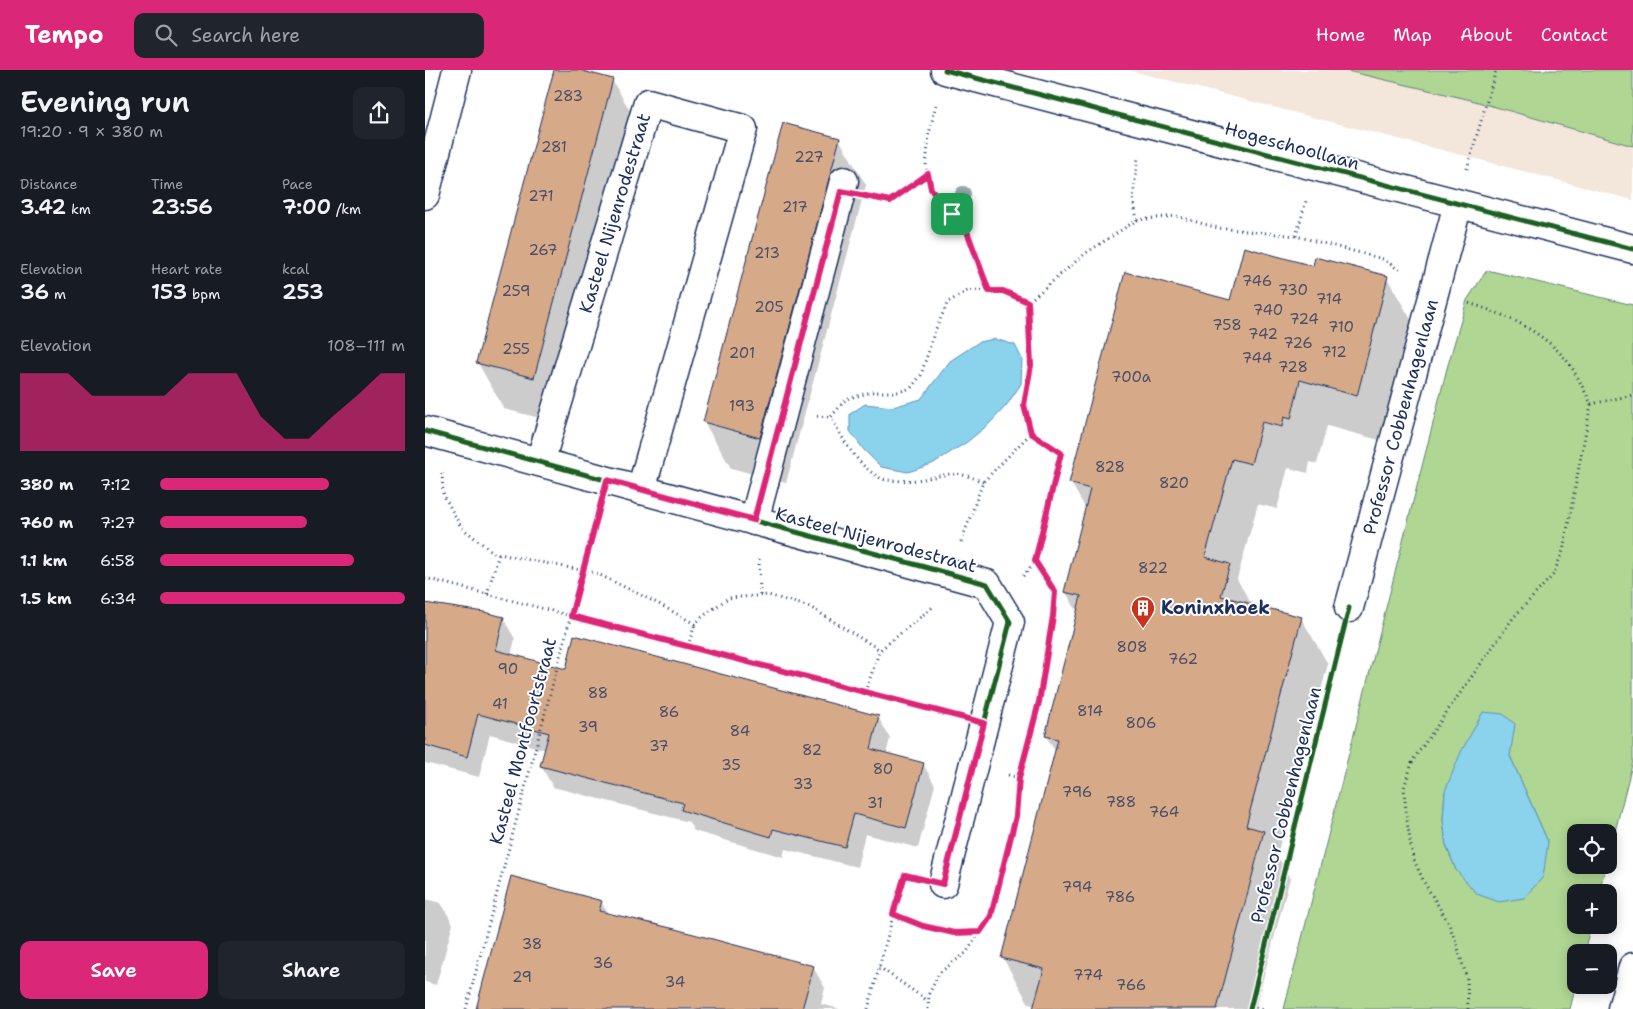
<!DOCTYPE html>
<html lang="en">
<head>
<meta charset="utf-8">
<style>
	body { margin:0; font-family:"Shantell Sans",sans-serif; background:#20242c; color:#f1f3f6; height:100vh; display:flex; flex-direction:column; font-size:19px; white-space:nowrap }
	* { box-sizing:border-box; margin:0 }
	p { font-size:16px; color:#9ea1a6 }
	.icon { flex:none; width:28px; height:28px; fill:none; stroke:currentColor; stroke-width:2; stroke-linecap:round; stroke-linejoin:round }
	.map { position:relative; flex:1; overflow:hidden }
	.panel { display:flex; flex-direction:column; background:#171b24; width:425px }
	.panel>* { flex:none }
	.buttons { position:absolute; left:1142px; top:754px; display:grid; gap:10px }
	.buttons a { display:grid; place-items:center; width:50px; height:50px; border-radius:10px; background:#171b24; box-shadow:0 2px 12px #0003; font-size:25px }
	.pin { position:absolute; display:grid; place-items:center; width:42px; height:42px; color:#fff; margin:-21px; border-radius:10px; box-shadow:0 2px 8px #0006 }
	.round { display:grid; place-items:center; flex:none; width:52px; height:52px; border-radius:10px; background:#20242c }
	.overview { display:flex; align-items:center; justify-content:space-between; height:85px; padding:0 20px }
	h1 { font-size:28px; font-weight:600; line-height:38px }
	.figures { display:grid; grid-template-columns:repeat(3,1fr); gap:8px; height:85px; padding:5px 20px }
	.figures div { display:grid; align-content:center }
	.figures b { font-size:21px; font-weight:600 }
	.figures small { font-size:14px; font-weight:400 }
	.figures p { font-size:14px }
	.chart { height:140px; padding:10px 20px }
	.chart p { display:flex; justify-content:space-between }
	.chart svg { width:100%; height:90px; margin-top:5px; fill:#db2777; opacity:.7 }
	.action { display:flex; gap:10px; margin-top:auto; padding:10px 20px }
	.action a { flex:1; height:58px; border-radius:10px; background:#db2777; color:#fff; font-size:20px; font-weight:600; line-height:58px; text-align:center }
	.action a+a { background:#20242c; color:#f1f3f6 }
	ul { padding:0 20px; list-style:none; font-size:16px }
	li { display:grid; grid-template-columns:80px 60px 1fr; align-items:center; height:38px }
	li i { height:12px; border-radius:6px; background:#db2777 }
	header { display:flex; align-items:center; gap:30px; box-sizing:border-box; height:70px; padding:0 25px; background:#db2777; color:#fff }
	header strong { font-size:24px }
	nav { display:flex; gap:28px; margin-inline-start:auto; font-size:18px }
	.search { width:350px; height:45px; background:#20242c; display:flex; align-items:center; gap:12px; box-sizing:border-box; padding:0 18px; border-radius:10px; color:#9ea1a6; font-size:19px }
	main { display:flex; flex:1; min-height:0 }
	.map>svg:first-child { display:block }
	.built { fill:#f3e6db }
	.green { fill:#afd692; stroke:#658278; fill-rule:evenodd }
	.water { fill:#8bd3ed; stroke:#5e91b4 }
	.shadow { fill:#0003 }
	.building { fill:#d6aa88; stroke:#1b2f5e }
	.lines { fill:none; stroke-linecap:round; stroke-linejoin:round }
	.street-casing { stroke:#1b2f5e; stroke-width:31 }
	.path { stroke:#1b2f5e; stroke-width:3; stroke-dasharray:1 4; stroke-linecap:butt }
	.street { stroke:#fff; stroke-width:28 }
	.cycleway-casing { stroke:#fff; stroke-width:8 }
	.cycleway { stroke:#1b5e20; stroke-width:5 }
	.tree { fill:#9aa8af }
	.route-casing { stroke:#fff; stroke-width:10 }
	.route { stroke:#db2777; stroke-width:6 }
	.labels { text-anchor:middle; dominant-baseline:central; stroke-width:4; stroke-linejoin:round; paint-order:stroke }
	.number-label { font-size:15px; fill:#4a4e68 }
	.street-label { font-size:18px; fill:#1b2f5e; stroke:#fff }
	.poi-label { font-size:18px; font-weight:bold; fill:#1b2f5e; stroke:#fff; text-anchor:start }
</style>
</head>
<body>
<header>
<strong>Tempo</strong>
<div class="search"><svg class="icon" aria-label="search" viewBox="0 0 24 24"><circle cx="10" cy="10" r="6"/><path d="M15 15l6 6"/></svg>Search here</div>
<nav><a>Home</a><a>Map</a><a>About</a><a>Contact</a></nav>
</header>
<main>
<section class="panel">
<div class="overview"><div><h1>Evening run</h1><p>19:20 · 9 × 380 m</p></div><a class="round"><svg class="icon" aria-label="share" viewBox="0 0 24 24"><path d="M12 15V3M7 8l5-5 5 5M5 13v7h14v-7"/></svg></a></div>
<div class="figures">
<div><p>Distance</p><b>3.42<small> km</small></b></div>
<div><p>Time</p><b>23:56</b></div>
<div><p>Pace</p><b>7:00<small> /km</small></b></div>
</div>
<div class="figures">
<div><p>Elevation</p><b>36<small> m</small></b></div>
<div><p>Heart rate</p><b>153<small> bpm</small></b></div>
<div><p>kcal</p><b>253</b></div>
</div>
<div class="chart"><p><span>Elevation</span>108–111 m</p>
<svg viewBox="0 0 160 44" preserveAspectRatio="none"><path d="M0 44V6L10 6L20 6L30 17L40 17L50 17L60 17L70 6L80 6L90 6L100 27L110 38L120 38L130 27L140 17L150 6L160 6V44z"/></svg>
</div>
<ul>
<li><b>380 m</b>7:12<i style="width:69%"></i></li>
<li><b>760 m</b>7:27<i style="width:60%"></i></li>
<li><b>1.1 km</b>6:58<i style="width:79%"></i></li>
<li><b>1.5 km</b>6:34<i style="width:100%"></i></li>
</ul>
<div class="action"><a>Save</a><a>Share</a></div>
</section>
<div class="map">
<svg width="1208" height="939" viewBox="0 0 1208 939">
	<rect width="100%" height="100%" fill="#fff"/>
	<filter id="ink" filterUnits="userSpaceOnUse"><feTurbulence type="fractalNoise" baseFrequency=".02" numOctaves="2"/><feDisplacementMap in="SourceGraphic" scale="10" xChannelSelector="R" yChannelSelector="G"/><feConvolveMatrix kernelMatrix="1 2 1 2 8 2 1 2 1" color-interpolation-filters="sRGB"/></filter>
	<g filter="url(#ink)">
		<path class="built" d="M 703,0 L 1208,0 L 1208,130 L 1044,87 Z"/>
		<g class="green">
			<path d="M 918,0 L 1208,0 L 1208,76 L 1046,30 Z"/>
			<path d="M 1062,200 L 1208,235 L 1208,691 L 1184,785 L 1184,762 L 1151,762 L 1151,795 L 1181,795 L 1174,822 L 1151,822 L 1151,855 L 1166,855 L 1159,882 L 1151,882 L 1151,915 L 1145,939 L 859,939 L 1022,298 L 1042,230 ZM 1085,686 L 1123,772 L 1031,800 L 1021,775 L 1018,749 L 1020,722 Z"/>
		</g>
		<g class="water">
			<path d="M 570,269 L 590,275 L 597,289 L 596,314 L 581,336 L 564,354 L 542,372 L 507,394 L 483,402 L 456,397 L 439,380 L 425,361 L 425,344 L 440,334 L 468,337 L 496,329 L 525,291 L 554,272 Z"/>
			<path d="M 1058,642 L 1078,644 L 1090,654 L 1085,686 L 1123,772 L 1118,807 L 1099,828 L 1074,832 L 1052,824 L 1031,800 L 1021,775 L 1018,749 L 1020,721 L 1036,682 Z"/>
		</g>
		<g class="shadow">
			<path d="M 130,0 L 149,0 L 187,10 L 214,56 L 135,353 L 79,339 L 53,293 Z"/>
			<path d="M 414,69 L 441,115 L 361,413 L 306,398 L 279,352 Z"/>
			<path d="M 888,197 L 962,208 L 988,253 L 958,371 L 902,356 L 892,394 L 885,392 L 883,403 L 863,398 L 852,439 L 833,434 L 812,509 L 827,535 L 876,548 L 903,594 L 852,785 L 865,808 L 830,939 L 609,939 L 610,936 L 604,934 L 578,888 L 631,682 L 621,666 L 653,543 L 640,521 L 661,439 L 646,413 L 806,232 Z"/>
			<path d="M 0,535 L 78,548 L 90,569 L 86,585 L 142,600 L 453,647 L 465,668 L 461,685 L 498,694 L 510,715 L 493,778 L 440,764 L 432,797 L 360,779 L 358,787 L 269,761 L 264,752 L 128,717 L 116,696 L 121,680 L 65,664 L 54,707 L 0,693 Z"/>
			<path d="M 0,829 L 16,833 L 28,854 L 11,915 L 0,912 Z"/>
			<path d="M 176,832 L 184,845 L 388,897 L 400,918 L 396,934 L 415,939 L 52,939 Z"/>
		</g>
		<g class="building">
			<path d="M 129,0 L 154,0 L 188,9 L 109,308 L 51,293 Z"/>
			<path d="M 358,53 L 415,68 L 335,368 L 278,352 Z"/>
			<path d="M 819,177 L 888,196 L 890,187 L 963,206 L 932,326 L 875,310 L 866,349 L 859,347 L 857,357 L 837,352 L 826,394 L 807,389 L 780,487 L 805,494 L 796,526 L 877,547 L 821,756 L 839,761 L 792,939 L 608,939 L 619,899 L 576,888 L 633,669 L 620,666 L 656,526 L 639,522 L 665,419 L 644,413 L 700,202 L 805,230 Z"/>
			<path d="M 0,533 L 59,542 L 79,547 L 71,580 L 141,599 L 149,565 L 454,646 L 446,679 L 499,693 L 481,758 L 429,744 L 420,777 L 348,759 L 346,767 L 256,740 L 258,733 L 115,696 L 124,663 L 53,644 L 42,687 L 0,675 Z"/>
			<path d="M 86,806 L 177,831 L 174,841 L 246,858 L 389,896 L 377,939 L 51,939 Z"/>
		</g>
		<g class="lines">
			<g class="street-casing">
				<g id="street">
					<path d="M 520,0 L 1208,179"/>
					<path d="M 0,125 L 32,0"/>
					<path d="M 0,361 L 562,514 L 585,552 L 518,814"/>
					<path id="s1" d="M 115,392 L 223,33 L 318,59 L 216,420"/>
					<path d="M 329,451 L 419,111"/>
					<path id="s2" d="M 924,538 L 1033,134"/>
					<path d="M 1197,939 L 1208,897"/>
				</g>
			</g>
			<g class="path">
				<path d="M 511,35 L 504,64 L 501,96 L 506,119 L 527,144 L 540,156 L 564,221"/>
				<path d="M 1042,99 L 1071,0"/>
				<path d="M 450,128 L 465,131 L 503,103"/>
				<path d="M 712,150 L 708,128 L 713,87"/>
				<path d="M 871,166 L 881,131"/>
				<path d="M 1166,334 L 1208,325"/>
				<path d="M 392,346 L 406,347"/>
				<path d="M 17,403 L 18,424 L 36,457 L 69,483 L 171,503 L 234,534 L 270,554 L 277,547 L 303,528 L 343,525 L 385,537 L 455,580 L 509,536"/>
				<path d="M 558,412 C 527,398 522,406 491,410 C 484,411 462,411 457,409 C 432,396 419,371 406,347 L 421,329 L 447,322 L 474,322 L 486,318 L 496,305 L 509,263 L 523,232 L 544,220 L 578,221 L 603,232"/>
				<path d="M 536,472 L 558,412 L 606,363"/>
				<path d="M 334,489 L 335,525"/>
				<path d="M 598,506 L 611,491"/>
				<path d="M 0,508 L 524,644"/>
				<path d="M 62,524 L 74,484"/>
				<path d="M 263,576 L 270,554"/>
				<path d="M 440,622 L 455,580"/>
				<path d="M 583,705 L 595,708"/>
				<path d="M 469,844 L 499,856 L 529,863 L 554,862"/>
				<path d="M 454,897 L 503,931"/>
				<path d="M 826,936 L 837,939"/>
				<path d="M 41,939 L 173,444"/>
				<path d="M 443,939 L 479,805 L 485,806"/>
				<path d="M 503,939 L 504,924 L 514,903 L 541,883 L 566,846 L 591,747 L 595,708 L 614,632 L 628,546 L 630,522 L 611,491 L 636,383 L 606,363 L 599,335 L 606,295 L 603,232 L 661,183 L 712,150 L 751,146 L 793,158 L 871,166 L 958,189 L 977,202"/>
				<path d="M 1043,939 L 1042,909 L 1032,875 L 1023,852 L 999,812 L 988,788 L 982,752 L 979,718 L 988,690 L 1088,548 L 1128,505 L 1138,481 L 1166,334 C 1159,320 1152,304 1142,291 C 1118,261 1078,243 1043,233"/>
			</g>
			<use href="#street" class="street"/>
			<g class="cycleway-casing">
				<g id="cycleway">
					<path d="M 520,0 L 1208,179"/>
					<path d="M 0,361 L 562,514 L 585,552 L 518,814"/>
					<path d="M 825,939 L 924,538"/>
				</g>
			</g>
			<use href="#cycleway" class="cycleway"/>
		</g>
		<circle class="tree" cx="538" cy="124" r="8"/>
	</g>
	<g class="lines" filter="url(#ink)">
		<g class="route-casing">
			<path id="route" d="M 503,104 L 506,119 L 527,144 L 540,156 L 564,221 L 578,221 L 603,232 L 606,295 L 599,335 L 606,363 L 636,383 L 610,491 L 630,522 L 628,546 L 614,632 L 594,708 L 591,746 L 566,846 L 555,862 L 529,863 L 498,856 L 468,844 L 480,805 L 518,814 L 559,653 L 146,546 L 182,410 L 329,450 L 416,121 L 465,131 Z"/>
		</g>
		<use href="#route" class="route"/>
	</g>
	<defs>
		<g id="building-pin" transform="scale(1.25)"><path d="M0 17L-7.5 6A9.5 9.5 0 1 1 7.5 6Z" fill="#c8321e" stroke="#fff"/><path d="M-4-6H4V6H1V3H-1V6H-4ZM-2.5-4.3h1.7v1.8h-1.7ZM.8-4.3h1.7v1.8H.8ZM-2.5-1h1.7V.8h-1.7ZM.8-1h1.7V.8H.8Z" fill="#fff"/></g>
	</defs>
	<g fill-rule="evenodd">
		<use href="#building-pin" x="718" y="538"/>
	</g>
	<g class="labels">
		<g class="number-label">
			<text x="143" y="26">283</text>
			<text x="129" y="77">281</text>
			<text x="384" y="87">227</text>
			<text x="116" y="126">271</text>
			<text x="370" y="137">217</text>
			<text x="118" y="180">267</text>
			<text x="342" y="183">213</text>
			<text x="832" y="211">746</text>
			<text x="868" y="220">730</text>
			<text x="91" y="221">259</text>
			<text x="904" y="229">714</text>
			<text x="344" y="237">205</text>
			<text x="843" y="240">740</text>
			<text x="879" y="249">724</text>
			<text x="802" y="255">758</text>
			<text x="916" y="257">710</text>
			<text x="838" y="264">742</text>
			<text x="873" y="273">726</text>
			<text x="91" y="279">255</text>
			<text x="909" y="282">712</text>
			<text x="317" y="283">201</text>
			<text x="832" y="288">744</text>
			<text x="868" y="297">728</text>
			<text x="706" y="307">700a</text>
			<text x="317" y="336">193</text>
			<text x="685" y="397">828</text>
			<text x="749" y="413">820</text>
			<text x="728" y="498">822</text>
			<text x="707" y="577">808</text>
			<text x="758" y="589">762</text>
			<text x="83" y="599">90</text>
			<text x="173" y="623">88</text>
			<text x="75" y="634">41</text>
			<text x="665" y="641">814</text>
			<text x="244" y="642">86</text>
			<text x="716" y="653">806</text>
			<text x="163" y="657">39</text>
			<text x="315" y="661">84</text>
			<text x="234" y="676">37</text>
			<text x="387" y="680">82</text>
			<text x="306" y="695">35</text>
			<text x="458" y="699">80</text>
			<text x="378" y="714">33</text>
			<text x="652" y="722">796</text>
			<text x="696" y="732">788</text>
			<text x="450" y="733">31</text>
			<text x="739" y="742">764</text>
			<text x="652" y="817">794</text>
			<text x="695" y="827">786</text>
			<text x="107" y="874">38</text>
			<text x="178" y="893">36</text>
			<text x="663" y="905">774</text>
			<text x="97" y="907">29</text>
			<text x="250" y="912">34</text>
			<text x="706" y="915">766</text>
		</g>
		<g class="street-label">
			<text transform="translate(867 76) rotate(15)">Hogeschoollaan</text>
			<text stroke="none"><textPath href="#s1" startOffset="260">Kasteel Nijenrodestraat</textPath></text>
			<text stroke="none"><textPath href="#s2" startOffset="198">Professor Cobbenhagenlaan</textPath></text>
			<text transform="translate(451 470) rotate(15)">Kasteel Nijenrodestraat</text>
			<text transform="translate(98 671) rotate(-75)">Kasteel Montfoortstraat</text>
			<text transform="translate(861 735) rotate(-76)">Professor Cobbenhagenlaan</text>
		</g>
		<g class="poi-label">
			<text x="736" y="538">Koninxhoek</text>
		</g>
	</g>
</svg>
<div class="buttons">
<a><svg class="icon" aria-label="locate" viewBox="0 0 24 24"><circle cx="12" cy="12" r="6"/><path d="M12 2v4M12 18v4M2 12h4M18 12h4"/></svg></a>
<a>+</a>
<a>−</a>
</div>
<div class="pin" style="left:527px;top:144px;background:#1e9e55"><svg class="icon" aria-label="arrive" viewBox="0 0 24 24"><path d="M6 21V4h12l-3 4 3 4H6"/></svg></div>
</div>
</main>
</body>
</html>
